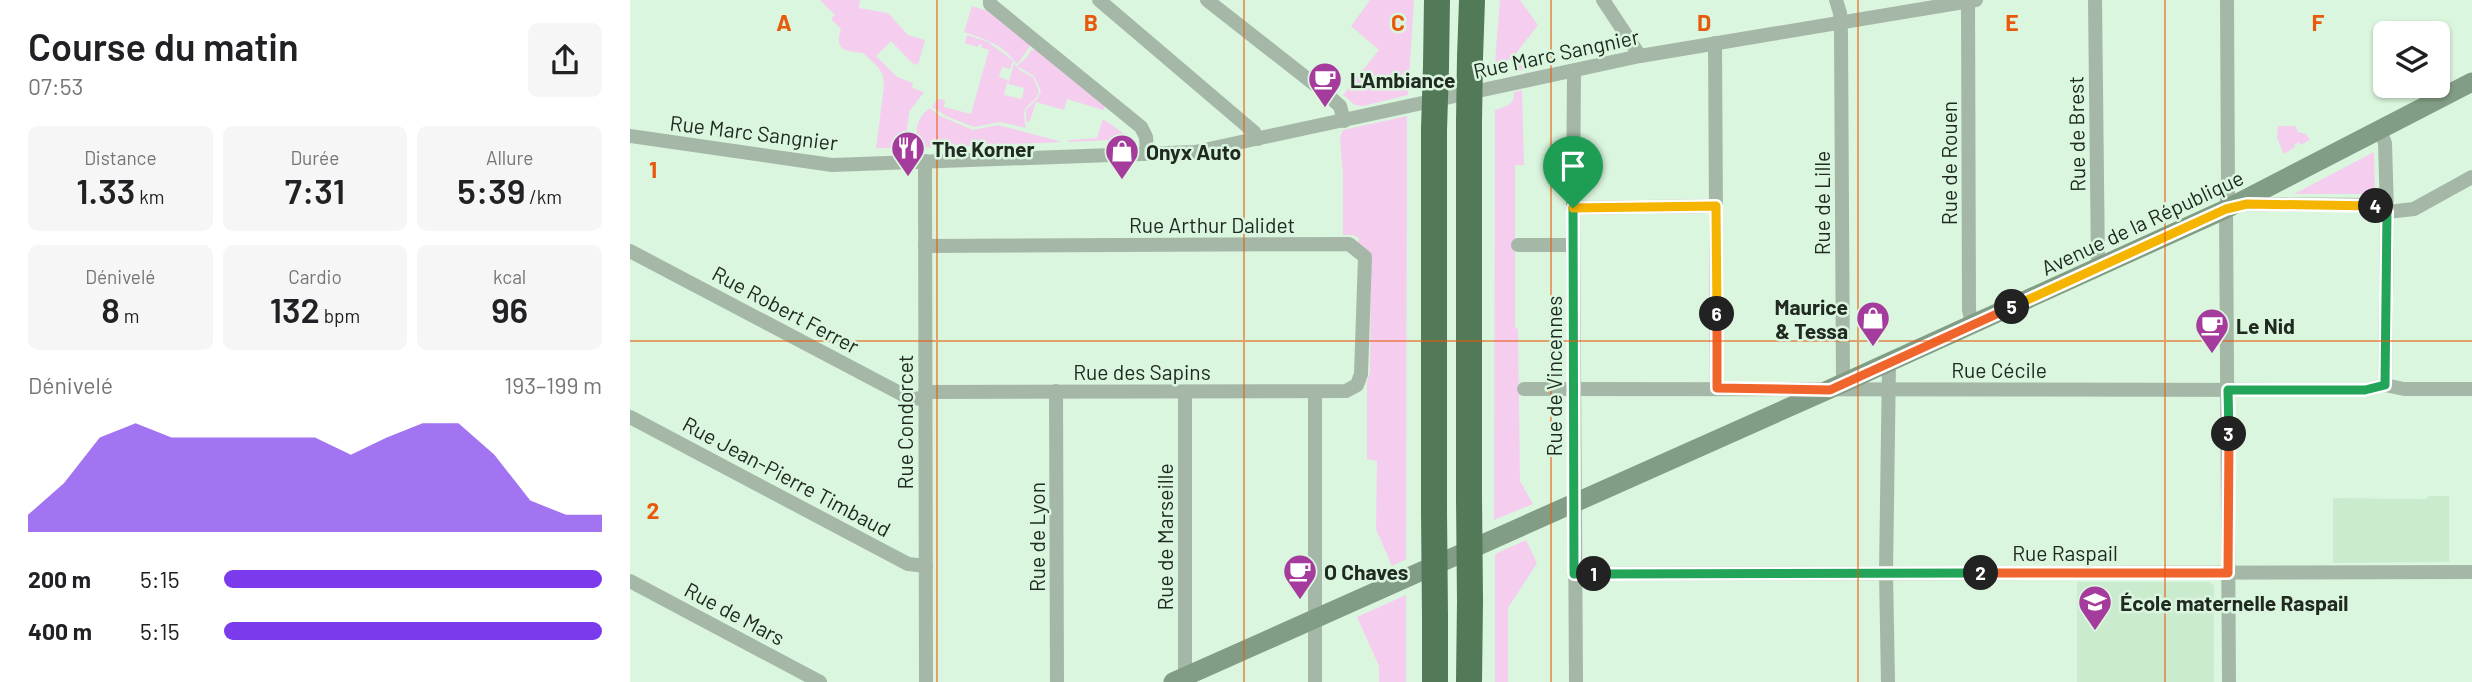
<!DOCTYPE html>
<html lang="fr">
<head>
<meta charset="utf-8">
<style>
	body { margin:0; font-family:Barlow,sans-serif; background:#f6f6f6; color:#202124; height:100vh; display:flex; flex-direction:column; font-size:26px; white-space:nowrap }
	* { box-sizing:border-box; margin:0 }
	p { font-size:23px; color:#757577 }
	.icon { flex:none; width:38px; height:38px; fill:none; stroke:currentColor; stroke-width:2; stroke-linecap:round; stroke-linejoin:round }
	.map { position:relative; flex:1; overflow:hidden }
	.details { display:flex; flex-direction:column; background:#fff; width:630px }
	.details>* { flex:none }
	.controls { position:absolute; left:1743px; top:21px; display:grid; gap:14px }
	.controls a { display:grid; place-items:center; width:77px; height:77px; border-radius:10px; background:#fff; box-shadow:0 2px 5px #0004; font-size:35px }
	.pin { position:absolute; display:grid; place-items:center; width:60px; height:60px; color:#fff; margin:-72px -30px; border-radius:50% 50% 50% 0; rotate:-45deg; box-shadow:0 0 7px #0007 }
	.pin .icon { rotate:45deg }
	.km { position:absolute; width:35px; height:35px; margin:-18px; border-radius:50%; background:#222; color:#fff; font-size:19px; line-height:35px; text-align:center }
	.round { display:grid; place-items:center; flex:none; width:74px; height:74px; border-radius:10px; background:#f6f6f6 }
	.overview { display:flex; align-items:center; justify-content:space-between; height:119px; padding:0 28px }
	h1 { font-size:38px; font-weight:600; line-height:52px }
	.metrics { display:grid; grid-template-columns:repeat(3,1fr); gap:10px; height:119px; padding:7px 28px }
	.metrics div { display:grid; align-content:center; border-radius:10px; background:#f6f6f6; text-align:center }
	.metrics b { font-size:35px; font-weight:600 }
	.metrics small { font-size:19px; font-weight:400 }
	.metrics p { font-size:19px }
	.chart { height:196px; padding:14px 28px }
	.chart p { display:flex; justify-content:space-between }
	.chart svg { width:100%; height:126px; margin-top:7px; fill:#7c3aed; opacity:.7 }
	ul { padding:0 28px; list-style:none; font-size:23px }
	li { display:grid; grid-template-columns:112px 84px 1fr; align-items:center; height:52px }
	li i { height:18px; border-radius:9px; background:#7c3aed }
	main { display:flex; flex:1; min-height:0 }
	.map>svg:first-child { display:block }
	.built { fill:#cbebce }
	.green { fill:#f5ceef }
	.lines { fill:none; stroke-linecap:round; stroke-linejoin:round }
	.minor { stroke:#a5b8a7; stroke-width:14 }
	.secondary { stroke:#829d85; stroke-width:19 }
	.motorway { stroke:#527958; stroke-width:26 }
	.motorway-bridge { stroke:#527958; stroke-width:26 }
	.split-1-casing { stroke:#fff; stroke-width:14 }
	.split-2-casing { stroke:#fff; stroke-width:14 }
	.split-3-casing { stroke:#fff; stroke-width:14 }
	.split-4-casing { stroke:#fff; stroke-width:14 }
	.split-5-casing { stroke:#fff; stroke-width:14 }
	.split-6-casing { stroke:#fff; stroke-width:14 }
	.split-7-casing { stroke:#fff; stroke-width:14 }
	.split-1 { stroke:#22a559; stroke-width:9 }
	.split-2 { stroke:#22a559; stroke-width:9 }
	.split-3 { stroke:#f0652b; stroke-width:9 }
	.split-4 { stroke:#22a559; stroke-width:9 }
	.split-5 { stroke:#f5b400; stroke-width:9 }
	.split-6 { stroke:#f0652b; stroke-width:9 }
	.split-7 { stroke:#f5b400; stroke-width:9 }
	.grid { fill:none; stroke:#e8590c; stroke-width:2; stroke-opacity:0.55 }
	.labels { text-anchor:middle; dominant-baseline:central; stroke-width:5; stroke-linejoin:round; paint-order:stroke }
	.street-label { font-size:21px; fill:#202a21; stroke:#dbf6de }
	.poi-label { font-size:21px; font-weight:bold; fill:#202a21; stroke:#dbf6de; text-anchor:start }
	.grid-label { font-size:23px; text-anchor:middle; font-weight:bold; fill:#e8590c; stroke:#dbf6de; stroke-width:5; stroke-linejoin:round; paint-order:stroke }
</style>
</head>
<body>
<main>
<section class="details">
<div class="overview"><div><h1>Course du matin</h1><p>07:53</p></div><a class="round"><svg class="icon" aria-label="share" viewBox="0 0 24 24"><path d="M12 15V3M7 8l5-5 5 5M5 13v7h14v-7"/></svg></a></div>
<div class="metrics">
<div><p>Distance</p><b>1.33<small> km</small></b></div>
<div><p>Durée</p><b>7:31</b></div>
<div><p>Allure</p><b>5:39<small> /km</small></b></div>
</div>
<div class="metrics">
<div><p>Dénivelé</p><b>8<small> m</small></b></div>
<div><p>Cardio</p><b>132<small> bpm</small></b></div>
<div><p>kcal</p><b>96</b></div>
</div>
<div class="chart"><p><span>Dénivelé</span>193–199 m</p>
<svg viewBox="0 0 160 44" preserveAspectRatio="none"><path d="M0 44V38L10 27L20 11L30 6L40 11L50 11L60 11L70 11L80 11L90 17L100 11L110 6L120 6L130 17L140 33L150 38L160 38V44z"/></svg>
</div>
<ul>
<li><b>200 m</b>5:15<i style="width:100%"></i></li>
<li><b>400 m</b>5:15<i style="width:100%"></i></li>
</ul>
</section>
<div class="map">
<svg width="1842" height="682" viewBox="0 0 1842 682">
	<rect width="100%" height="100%" fill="#dbf6de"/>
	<g class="built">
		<path d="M 1798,496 L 1819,496 L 1819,562 L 1703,563 L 1703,498 L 1797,499 Z"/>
		<path d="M 1447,582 L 1579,582 L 1584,586 L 1584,682 L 1447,682 Z"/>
	</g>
	<g class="green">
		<path d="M 190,0 L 230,0 L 229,8 L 258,13 L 278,35 L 295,40 L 288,65 L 282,63 L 261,41 L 246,56 L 267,77 L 283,83 L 282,88 L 294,92 L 279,112 L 275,148 L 246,148 L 254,87 L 253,75 L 248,67 L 233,53 C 215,51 204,51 211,29 L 201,19 L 205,15 Z"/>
		<path d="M 740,0 L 784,0 L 778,95 L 733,106 L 725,105 L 713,95 L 749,50 L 721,26 Z"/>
		<path d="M 870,0 L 890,0 L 908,25 L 884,56 L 904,67 L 888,71 L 882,59 L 865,62 Z"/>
		<path d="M 342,6 L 358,11 L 401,45 L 389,62 L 386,64 C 375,45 354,39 334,32 Z"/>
		<path d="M 337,35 L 358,42 L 381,59 L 383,61 L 380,69 L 372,67 L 369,77 L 378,80 L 374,95 L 392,99 L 394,88 L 378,84 L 384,64 L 391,71 L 403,77 L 409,92 C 401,110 390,101 396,128 L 370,122 L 344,127 L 316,116 L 302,107 L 308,99 L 315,100 L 314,107 L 341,114 L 359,50 L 352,48 L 352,45 L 349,44 L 348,47 L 335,43 Z"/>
		<path d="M 407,49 L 476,105 L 473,110 L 437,99 L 434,110 L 406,102 L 400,121 L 396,122 L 396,110 L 407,99 L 411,91 L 404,76 L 387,66 L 397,57 L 401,50 Z"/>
		<path d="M 892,90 L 894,165 L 885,165 L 885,328 L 888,329 L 890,481 L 903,504 L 864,520 L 865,110 C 875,107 885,105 884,92 Z"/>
		<path d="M 300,108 L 308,115 L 343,130 L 368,125 L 432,142 L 286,148 C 286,131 285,119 300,108 Z"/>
		<path d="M 777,116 L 776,559 L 762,566 L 746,529 L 747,461 L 737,459 L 737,381 L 740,373 L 741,261 L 728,244 L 729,238 L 723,235 L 713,235 L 713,176 L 710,138 L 713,130 Z"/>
		<path d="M 473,119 L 502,139 L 438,142 L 439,140 L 467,138 Z"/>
		<path d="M 1648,126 L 1665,126 L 1668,132 L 1676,134 L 1680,140 L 1671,145 L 1669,142 L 1664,145 L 1665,147 L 1654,154 L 1647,138 Z"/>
		<path d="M 1744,152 L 1745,194 L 1664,194 Z"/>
		<path d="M 896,540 L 907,563 L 878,608 L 878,682 L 865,682 L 865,554 Z"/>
		<path d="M 776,595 L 776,682 L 749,682 L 749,666 L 727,617 Z"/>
	</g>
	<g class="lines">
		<g class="minor">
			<path d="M 360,0 L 360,4 L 511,127 L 516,137 L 517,154"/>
			<path d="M 469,0 L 624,132 L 628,139"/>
			<path d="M 577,0 L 693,91 L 710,106 L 714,121"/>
			<path d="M 973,0 L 1010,56"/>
			<path d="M 1206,0 L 1210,13 L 1211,33 L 1213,383"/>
			<path d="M 1465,0 L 1468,267"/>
			<path d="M 1597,0 L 1598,191 L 1596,209 L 1599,682"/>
			<path d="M 1338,1 L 1339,310 L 1342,325"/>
			<path d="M 1085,43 L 1087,388"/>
			<path d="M 944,71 L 943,208 L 946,682"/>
			<path d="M 1750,130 L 1755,143 L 1757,212 L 1755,385"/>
			<path d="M 0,136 L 202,165 L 565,152 L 1010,56 L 1346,0"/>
			<path d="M 295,161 L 296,682"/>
			<path d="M 1607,206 L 1617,204 L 1746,205 L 1757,212 L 1784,209 L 1842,177"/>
			<path d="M 943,208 L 1086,206"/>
			<path d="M 888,245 L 943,245"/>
			<path d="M 0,251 L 281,399 L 295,398"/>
			<path d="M 894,389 L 1735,390 L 1755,385 L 1774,389 L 1842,389"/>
			<path d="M 426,391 L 427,682"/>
			<path d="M 295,392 L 716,391 L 727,385 L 731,374 L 735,257 L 719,244 L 295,246"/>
			<path d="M 555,392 L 555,682"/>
			<path d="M 0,417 L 278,564 L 296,566"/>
			<path d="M 944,574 L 1842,572"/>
			<path d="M 0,581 L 190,682"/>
			<path d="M 685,682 L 685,392"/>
			<path d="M 1258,682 L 1256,573 L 1259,363"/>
		</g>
		<path class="secondary" d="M 543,682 L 1200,389 L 1596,209 L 1842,82"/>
		<g class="motorway">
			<path d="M 840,58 L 842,0"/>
			<path d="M 806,66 L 807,0"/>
			<path d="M 839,497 L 839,122"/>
			<path d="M 804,512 L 804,130"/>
			<path d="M 805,682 L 805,617"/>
			<path d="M 839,682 L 840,601"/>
		</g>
		<g class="motorway-bridge">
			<path d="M 839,122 L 840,58"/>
			<path d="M 804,130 L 806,66"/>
			<path d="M 839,497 L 840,601"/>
			<path d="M 804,512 L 805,617"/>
		</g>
	</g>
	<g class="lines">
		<g class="split-1-casing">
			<path id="split-1" d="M 943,208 L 944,574 L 964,574"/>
		</g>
		<g class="split-2-casing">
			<path id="split-2" d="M 964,574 L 1351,573"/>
		</g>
		<g class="split-3-casing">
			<path id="split-3" d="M 1351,573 L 1598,573 L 1599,434"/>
		</g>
		<g class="split-4-casing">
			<path id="split-4" d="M 1599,434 L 1598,390 L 1735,390 L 1755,385 L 1757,212 L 1746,206"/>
		</g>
		<g class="split-5-casing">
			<path id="split-5" d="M 1382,307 L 1596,209 L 1617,204 L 1746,206"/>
		</g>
		<g class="split-6-casing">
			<path id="split-6" d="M 1087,314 L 1087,388 L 1200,390 L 1382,307"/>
		</g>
		<g class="split-7-casing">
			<path id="split-7" d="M 943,208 L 1086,206 L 1087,314"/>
		</g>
		<use href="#split-1" class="split-1"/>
		<use href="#split-2" class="split-2"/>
		<use href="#split-3" class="split-3"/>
		<use href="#split-4" class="split-4"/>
		<use href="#split-5" class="split-5"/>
		<use href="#split-6" class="split-6"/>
		<use href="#split-7" class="split-7"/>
	</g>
	<path class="grid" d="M 307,0 L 307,682M 614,0 L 614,682M 921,0 L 921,682M 1228,0 L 1228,682M 1535,0 L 1535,682M 0,341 L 1842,341"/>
	<defs>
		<g id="cafe-pin" transform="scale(1.75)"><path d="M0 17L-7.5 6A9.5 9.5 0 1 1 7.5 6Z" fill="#a53b9c" stroke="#dbf6de"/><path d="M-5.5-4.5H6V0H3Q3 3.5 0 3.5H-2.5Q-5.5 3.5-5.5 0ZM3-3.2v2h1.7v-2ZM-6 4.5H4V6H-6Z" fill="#fff"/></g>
		<g id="restaurant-pin" transform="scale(1.75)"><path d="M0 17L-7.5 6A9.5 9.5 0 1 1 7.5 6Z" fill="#a53b9c" stroke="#dbf6de"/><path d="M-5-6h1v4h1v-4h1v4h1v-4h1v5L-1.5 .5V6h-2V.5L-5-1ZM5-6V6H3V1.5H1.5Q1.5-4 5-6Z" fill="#fff"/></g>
		<g id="shop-pin" transform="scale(1.75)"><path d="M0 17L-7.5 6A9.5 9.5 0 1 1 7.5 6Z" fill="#a53b9c" stroke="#dbf6de"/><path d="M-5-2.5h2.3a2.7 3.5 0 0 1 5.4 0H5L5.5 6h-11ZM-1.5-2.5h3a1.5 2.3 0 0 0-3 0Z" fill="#fff"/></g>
		<g id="school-pin" transform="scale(1.75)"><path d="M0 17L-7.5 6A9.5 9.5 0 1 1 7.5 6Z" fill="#a53b9c" stroke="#dbf6de"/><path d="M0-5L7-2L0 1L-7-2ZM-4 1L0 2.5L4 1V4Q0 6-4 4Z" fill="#fff"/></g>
	</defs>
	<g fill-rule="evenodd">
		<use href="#cafe-pin" x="695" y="79"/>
		<use href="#restaurant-pin" x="278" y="148"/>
		<use href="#shop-pin" x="492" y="151"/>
		<use href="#shop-pin" x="1243" y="318"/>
		<use href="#cafe-pin" x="1582" y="325"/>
		<use href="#cafe-pin" x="670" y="571"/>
		<use href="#school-pin" x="1465" y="602"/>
	</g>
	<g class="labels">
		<g class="street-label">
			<text transform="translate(926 53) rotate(-12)">Rue Marc Sangnier</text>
			<text transform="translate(124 132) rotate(7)">Rue Marc Sangnier</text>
			<text transform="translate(1446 134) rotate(-91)">Rue de Brest</text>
			<text transform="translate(1318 163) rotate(-90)">Rue de Rouen</text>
			<text transform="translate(1191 203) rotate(-90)">Rue de Lille</text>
			<text transform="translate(1512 222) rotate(-25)">Avenue de la République</text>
			<text x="582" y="224">Rue Arthur Dalidet</text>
			<text transform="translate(156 309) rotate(28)">Rue Robert Ferrer</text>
			<text x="1369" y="369">Rue Cécile</text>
			<text x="512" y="371">Rue des Sapins</text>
			<text transform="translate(923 376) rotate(-90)">Rue de Vincennes</text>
			<text transform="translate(274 422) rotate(-90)">Rue Condorcet</text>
			<text transform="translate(157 476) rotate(28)">Rue Jean-Pierre Timbaud</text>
			<text transform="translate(406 537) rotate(-90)">Rue de Lyon</text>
			<text transform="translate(534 537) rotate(-90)">Rue de Marseille</text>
			<text x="1435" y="552">Rue Raspail</text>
			<text transform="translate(105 613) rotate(28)">Rue de Mars</text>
		</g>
		<g class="poi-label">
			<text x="720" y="79">L'Ambiance</text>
			<text x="302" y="148">The Korner</text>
			<text x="516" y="151">Onyx Auto</text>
			<text x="1218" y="306" text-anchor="end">Maurice<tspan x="1218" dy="24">&amp; Tessa</tspan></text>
			<text x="1606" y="325">Le Nid</text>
			<text x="694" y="571">O Chaves</text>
			<text x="1490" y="602">École maternelle Raspail</text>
		</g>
	</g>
	<g class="grid-label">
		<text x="154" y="31">A</text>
		<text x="461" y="31">B</text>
		<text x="768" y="31">C</text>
		<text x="1074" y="31">D</text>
		<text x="1382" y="31">E</text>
		<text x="1688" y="31">F</text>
		<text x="23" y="178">1</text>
		<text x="23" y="519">2</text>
	</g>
</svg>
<div class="controls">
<a><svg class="icon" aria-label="layers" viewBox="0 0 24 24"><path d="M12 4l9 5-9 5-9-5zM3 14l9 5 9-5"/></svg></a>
</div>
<div class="pin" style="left:943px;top:208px;background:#1e9e55"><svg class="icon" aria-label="arrive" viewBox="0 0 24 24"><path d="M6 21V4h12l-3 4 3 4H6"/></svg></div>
<b class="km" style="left:964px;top:574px">1</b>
<b class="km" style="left:1351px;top:573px">2</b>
<b class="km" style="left:1599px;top:434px">3</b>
<b class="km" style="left:1746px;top:206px">4</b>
<b class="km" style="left:1382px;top:307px">5</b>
<b class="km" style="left:1087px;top:314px">6</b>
</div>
</main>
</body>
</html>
